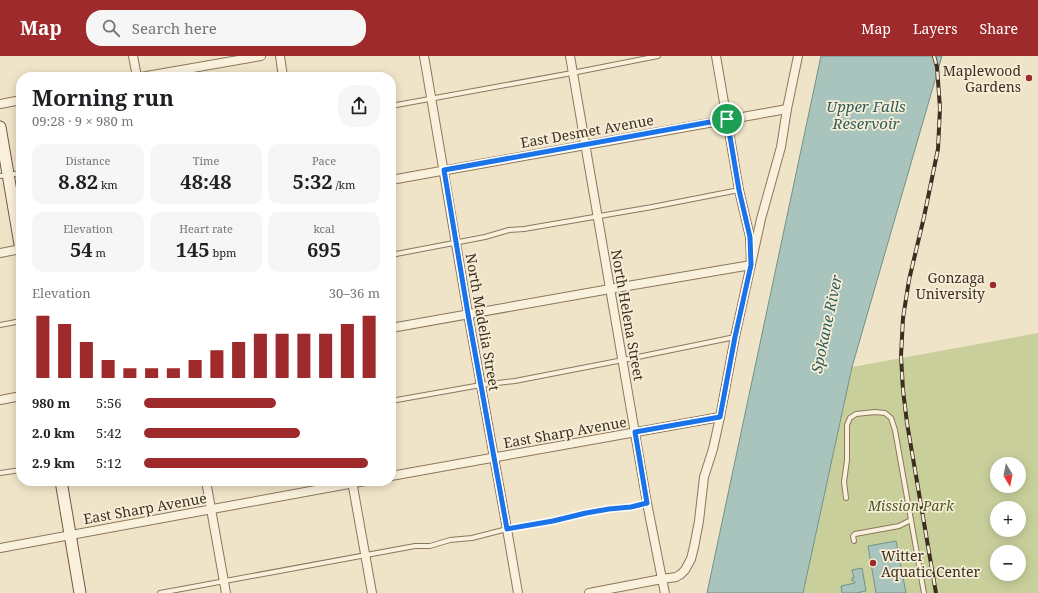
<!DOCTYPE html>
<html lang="en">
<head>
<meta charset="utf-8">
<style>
	body { margin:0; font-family:"Noto Serif",serif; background:#f6f6f6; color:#202124; height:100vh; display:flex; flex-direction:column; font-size:15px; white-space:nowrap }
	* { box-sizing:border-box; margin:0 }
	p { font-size:13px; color:#757577 }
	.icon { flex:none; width:22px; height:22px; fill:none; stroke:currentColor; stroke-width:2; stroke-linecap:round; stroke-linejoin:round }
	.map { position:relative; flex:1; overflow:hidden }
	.panel { position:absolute; left:16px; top:16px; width:380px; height:414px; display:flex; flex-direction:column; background:#fff; border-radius:16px; box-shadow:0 2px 10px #0003 }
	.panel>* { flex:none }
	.needle { width:26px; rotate:170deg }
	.controls { position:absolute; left:990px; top:401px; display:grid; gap:8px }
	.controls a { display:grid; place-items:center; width:36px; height:36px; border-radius:50%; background:#fff; box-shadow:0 2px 10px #0003; font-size:20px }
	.pin { position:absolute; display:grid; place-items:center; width:34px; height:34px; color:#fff; margin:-17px; border:2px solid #fff; border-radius:50%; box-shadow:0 1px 4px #0007 }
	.round { display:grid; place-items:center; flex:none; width:42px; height:42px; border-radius:16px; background:#f6f6f6 }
	.head { display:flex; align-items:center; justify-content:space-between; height:68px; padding:0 16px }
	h1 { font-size:22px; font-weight:700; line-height:30px }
	.stats { display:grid; grid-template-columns:repeat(3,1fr); gap:6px; height:68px; padding:4px 16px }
	.stats div { display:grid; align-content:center; border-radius:10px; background:#f6f6f6; text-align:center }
	.stats b { font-size:20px; font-weight:700 }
	.stats small { font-size:11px; font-weight:400 }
	.stats p { font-size:11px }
	.chart { height:112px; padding:8px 16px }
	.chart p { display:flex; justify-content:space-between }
	.chart svg { width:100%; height:72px; margin-top:4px; stroke:#9e2a2b; stroke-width:6 }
	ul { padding:0 16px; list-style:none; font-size:13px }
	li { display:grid; grid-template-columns:64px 48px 1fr; align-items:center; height:30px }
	li i { height:10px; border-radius:5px; background:#9e2a2b }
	header { display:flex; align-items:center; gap:24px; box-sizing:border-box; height:56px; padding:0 20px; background:#9e2a2b; color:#fff }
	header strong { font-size:19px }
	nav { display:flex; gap:22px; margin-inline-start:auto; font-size:14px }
	.search { width:280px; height:36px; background:#f6f6f6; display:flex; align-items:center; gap:10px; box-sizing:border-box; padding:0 14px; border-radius:16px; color:#757577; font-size:15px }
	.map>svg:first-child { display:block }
	.green { fill:#c9cf9b; fill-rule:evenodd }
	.water { fill:#a9c4bc; stroke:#6f938a }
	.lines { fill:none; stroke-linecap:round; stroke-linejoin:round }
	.service-casing { stroke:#8d765c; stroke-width:6 }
	.minor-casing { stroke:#8d765c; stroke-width:10 }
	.secondary-casing { stroke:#6f573f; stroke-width:13 }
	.service { stroke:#faf1dc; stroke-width:4 }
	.minor { stroke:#faf1dc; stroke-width:8 }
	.secondary { stroke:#faf1dc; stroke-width:11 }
	.rail-casing { stroke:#3d2e20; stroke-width:4 }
	.rail { stroke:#f7eed8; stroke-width:2.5; stroke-dasharray:8; stroke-linecap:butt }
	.route-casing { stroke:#fff; stroke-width:8 }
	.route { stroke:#1a73e8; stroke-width:5 }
	.poi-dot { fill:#9e2a2b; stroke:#f7eed8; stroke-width:1.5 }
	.labels { text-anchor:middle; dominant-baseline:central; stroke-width:3.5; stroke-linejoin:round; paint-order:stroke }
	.poi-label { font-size:14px; fill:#3d2e20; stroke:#f7eed8; text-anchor:end }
	.street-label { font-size:14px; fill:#3d2e20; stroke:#f7eed8 }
	.park-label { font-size:14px; font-style:italic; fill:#4d5a26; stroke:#f7eed8 }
	.water-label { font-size:15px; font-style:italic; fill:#2f5d5a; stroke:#f7eed8 }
</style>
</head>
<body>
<header>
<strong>Map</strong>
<div class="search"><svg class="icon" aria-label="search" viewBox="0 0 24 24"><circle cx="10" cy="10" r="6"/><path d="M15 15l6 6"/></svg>Search here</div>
<nav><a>Map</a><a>Layers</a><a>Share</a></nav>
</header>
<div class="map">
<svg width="1038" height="537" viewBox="0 0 1038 537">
	<rect width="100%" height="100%" fill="#f0e4c8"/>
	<path class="green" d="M 1038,277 L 1038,537 L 803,537 L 852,311 ZM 997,408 L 1019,408 L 1019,430 L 997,430 ZM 997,452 L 1019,452 L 1019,474 L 997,474 ZM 997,496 L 1019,496 L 1019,518 L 997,518 Z"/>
	<g class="water">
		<path d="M 821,0 L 942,0 L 852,311 L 803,537 L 707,537 Z"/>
		<path d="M 896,485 L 906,537 L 876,537 L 868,490 Z"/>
		<path d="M 862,512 L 866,535 L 856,537 L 842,537 L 841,530 L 855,527 L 854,525 L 852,525 L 852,522 L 854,522 L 852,514 Z"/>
	</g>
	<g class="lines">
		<g class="service-casing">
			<g id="service">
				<path d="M 391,50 L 572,17 L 658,0"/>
				<path d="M 0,120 L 21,117"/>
				<path d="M 391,199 L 485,181 L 509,174 L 524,173 L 652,151 L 739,134"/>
				<path d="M 0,269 L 21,265"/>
				<path d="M 391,345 L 481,329 L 515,325 L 623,304 L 735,281"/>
				<path d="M 0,417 L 21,414"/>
				<path d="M 846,442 L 844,426 L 847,404 L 847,369 L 850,362 L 856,358 L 875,356 L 885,357 L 891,362 L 895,374 L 924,537"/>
				<path d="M 854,485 L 853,480 L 855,478 L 899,470 L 911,464"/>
				<path d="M 160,537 L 415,490 L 430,490 L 450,484 L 472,482 L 507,473 L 553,465 L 586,457 L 609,453 L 631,451 L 647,447"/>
			</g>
		</g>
		<g class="minor-casing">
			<g id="minor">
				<path d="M 133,0 L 137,21"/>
				<path d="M 280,0 L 283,21"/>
				<path d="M 424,0 L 468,258 L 507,473 L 518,537"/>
				<path d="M 570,0 L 647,447 L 662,523 L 589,537"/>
				<path d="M 141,21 L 261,0"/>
				<path d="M 0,48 L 21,44"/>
				<path d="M 391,124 L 787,53"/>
				<path d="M 0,197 L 21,193"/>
				<path d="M 391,272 L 610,233 L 751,209 L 750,181 L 739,134 L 716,0"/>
				<path d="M 0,344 L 21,340"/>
				<path d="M 391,420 L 720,361"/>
				<path d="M 206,425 L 226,537"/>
				<path d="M 352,425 L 372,537"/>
				<path d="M 0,492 L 365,425"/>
				<path d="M 665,537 L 662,523 L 676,521 L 681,518 L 685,514 L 691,503 L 694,491 L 699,465 L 704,421 L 713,393 L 720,361 L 735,281 L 761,163 L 781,91 L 787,53 L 798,0"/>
			</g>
		</g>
		<g class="secondary-casing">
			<g id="secondary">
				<path d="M 0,71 L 21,194"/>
				<path d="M 61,425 L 80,537"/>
			</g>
		</g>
		<use href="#service" class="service"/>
		<use href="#minor" class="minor"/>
		<use href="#secondary" class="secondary"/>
		<g class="rail-casing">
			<path id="rail" d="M 934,0 L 937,11 L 940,52 L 938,93 L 924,161 L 909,224 L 903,262 L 901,300 L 903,334 L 907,367 L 936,537"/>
		</g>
		<use href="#rail" class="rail"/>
	</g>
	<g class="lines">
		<g class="route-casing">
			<path id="route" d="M 727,63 L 739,134 L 750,181 L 751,209 L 735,281 L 720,361 L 635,376 L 647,447 L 631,451 L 609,453 L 586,457 L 553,465 L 507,473 L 468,258 L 444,114 Z"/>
		</g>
		<use href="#route" class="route"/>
	</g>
	<g class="poi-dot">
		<circle cx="1029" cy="22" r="4"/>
		<circle cx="993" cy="229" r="4"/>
		<circle cx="873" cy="507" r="4"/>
	</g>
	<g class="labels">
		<g class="poi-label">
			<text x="1021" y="14">Maplewood<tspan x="1021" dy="16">Gardens</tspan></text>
			<text x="985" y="221">Gonzaga<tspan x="985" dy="16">University</tspan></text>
			<text x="881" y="499" text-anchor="start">Witter<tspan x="881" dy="16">Aquatic Center</tspan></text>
		</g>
		<g class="street-label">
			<text transform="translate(587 75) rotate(-10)">East Desmet Avenue</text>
			<text transform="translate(628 259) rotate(80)">North Helena Street</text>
			<text transform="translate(483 266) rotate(80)">North Madelia Street</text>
			<text transform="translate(565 376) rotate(-10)">East Sharp Avenue</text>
			<text transform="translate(145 452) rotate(-10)">East Sharp Avenue</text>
		</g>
		<g class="park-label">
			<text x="911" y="449">Mission Park</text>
		</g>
		<g class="water-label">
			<text x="866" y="50">Upper Falls<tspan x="866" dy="17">Reservoir</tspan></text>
			<text transform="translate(826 268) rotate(-78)">Spokane River</text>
		</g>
	</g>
</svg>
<div class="controls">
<a><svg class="needle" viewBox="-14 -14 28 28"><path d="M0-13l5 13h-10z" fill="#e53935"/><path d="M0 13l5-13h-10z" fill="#757577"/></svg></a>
<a>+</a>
<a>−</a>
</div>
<div class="pin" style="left:727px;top:63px;background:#1e9e55"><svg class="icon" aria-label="arrive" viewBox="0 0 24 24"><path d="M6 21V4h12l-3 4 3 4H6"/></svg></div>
<section class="panel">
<div class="head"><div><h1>Morning run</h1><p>09:28 · 9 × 980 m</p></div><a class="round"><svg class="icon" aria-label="share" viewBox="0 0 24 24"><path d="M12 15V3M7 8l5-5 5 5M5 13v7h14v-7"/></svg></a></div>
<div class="stats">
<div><p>Distance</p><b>8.82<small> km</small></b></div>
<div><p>Time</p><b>48:48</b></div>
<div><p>Pace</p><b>5:32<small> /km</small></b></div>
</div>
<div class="stats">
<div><p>Elevation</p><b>54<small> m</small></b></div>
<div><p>Heart rate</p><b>145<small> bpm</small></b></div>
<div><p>kcal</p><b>695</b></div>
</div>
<div class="chart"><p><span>Elevation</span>30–36 m</p>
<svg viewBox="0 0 160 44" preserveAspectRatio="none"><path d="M5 44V6M15 44V11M25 44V22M35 44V33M45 44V38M55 44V38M65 44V38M75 44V33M85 44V27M95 44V22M105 44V17M115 44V17M125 44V17M135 44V17M145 44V11M155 44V6"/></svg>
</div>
<ul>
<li><b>980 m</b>5:56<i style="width:56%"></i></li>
<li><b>2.0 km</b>5:42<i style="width:66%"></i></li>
<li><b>2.9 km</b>5:12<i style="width:95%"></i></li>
</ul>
</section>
</div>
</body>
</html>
